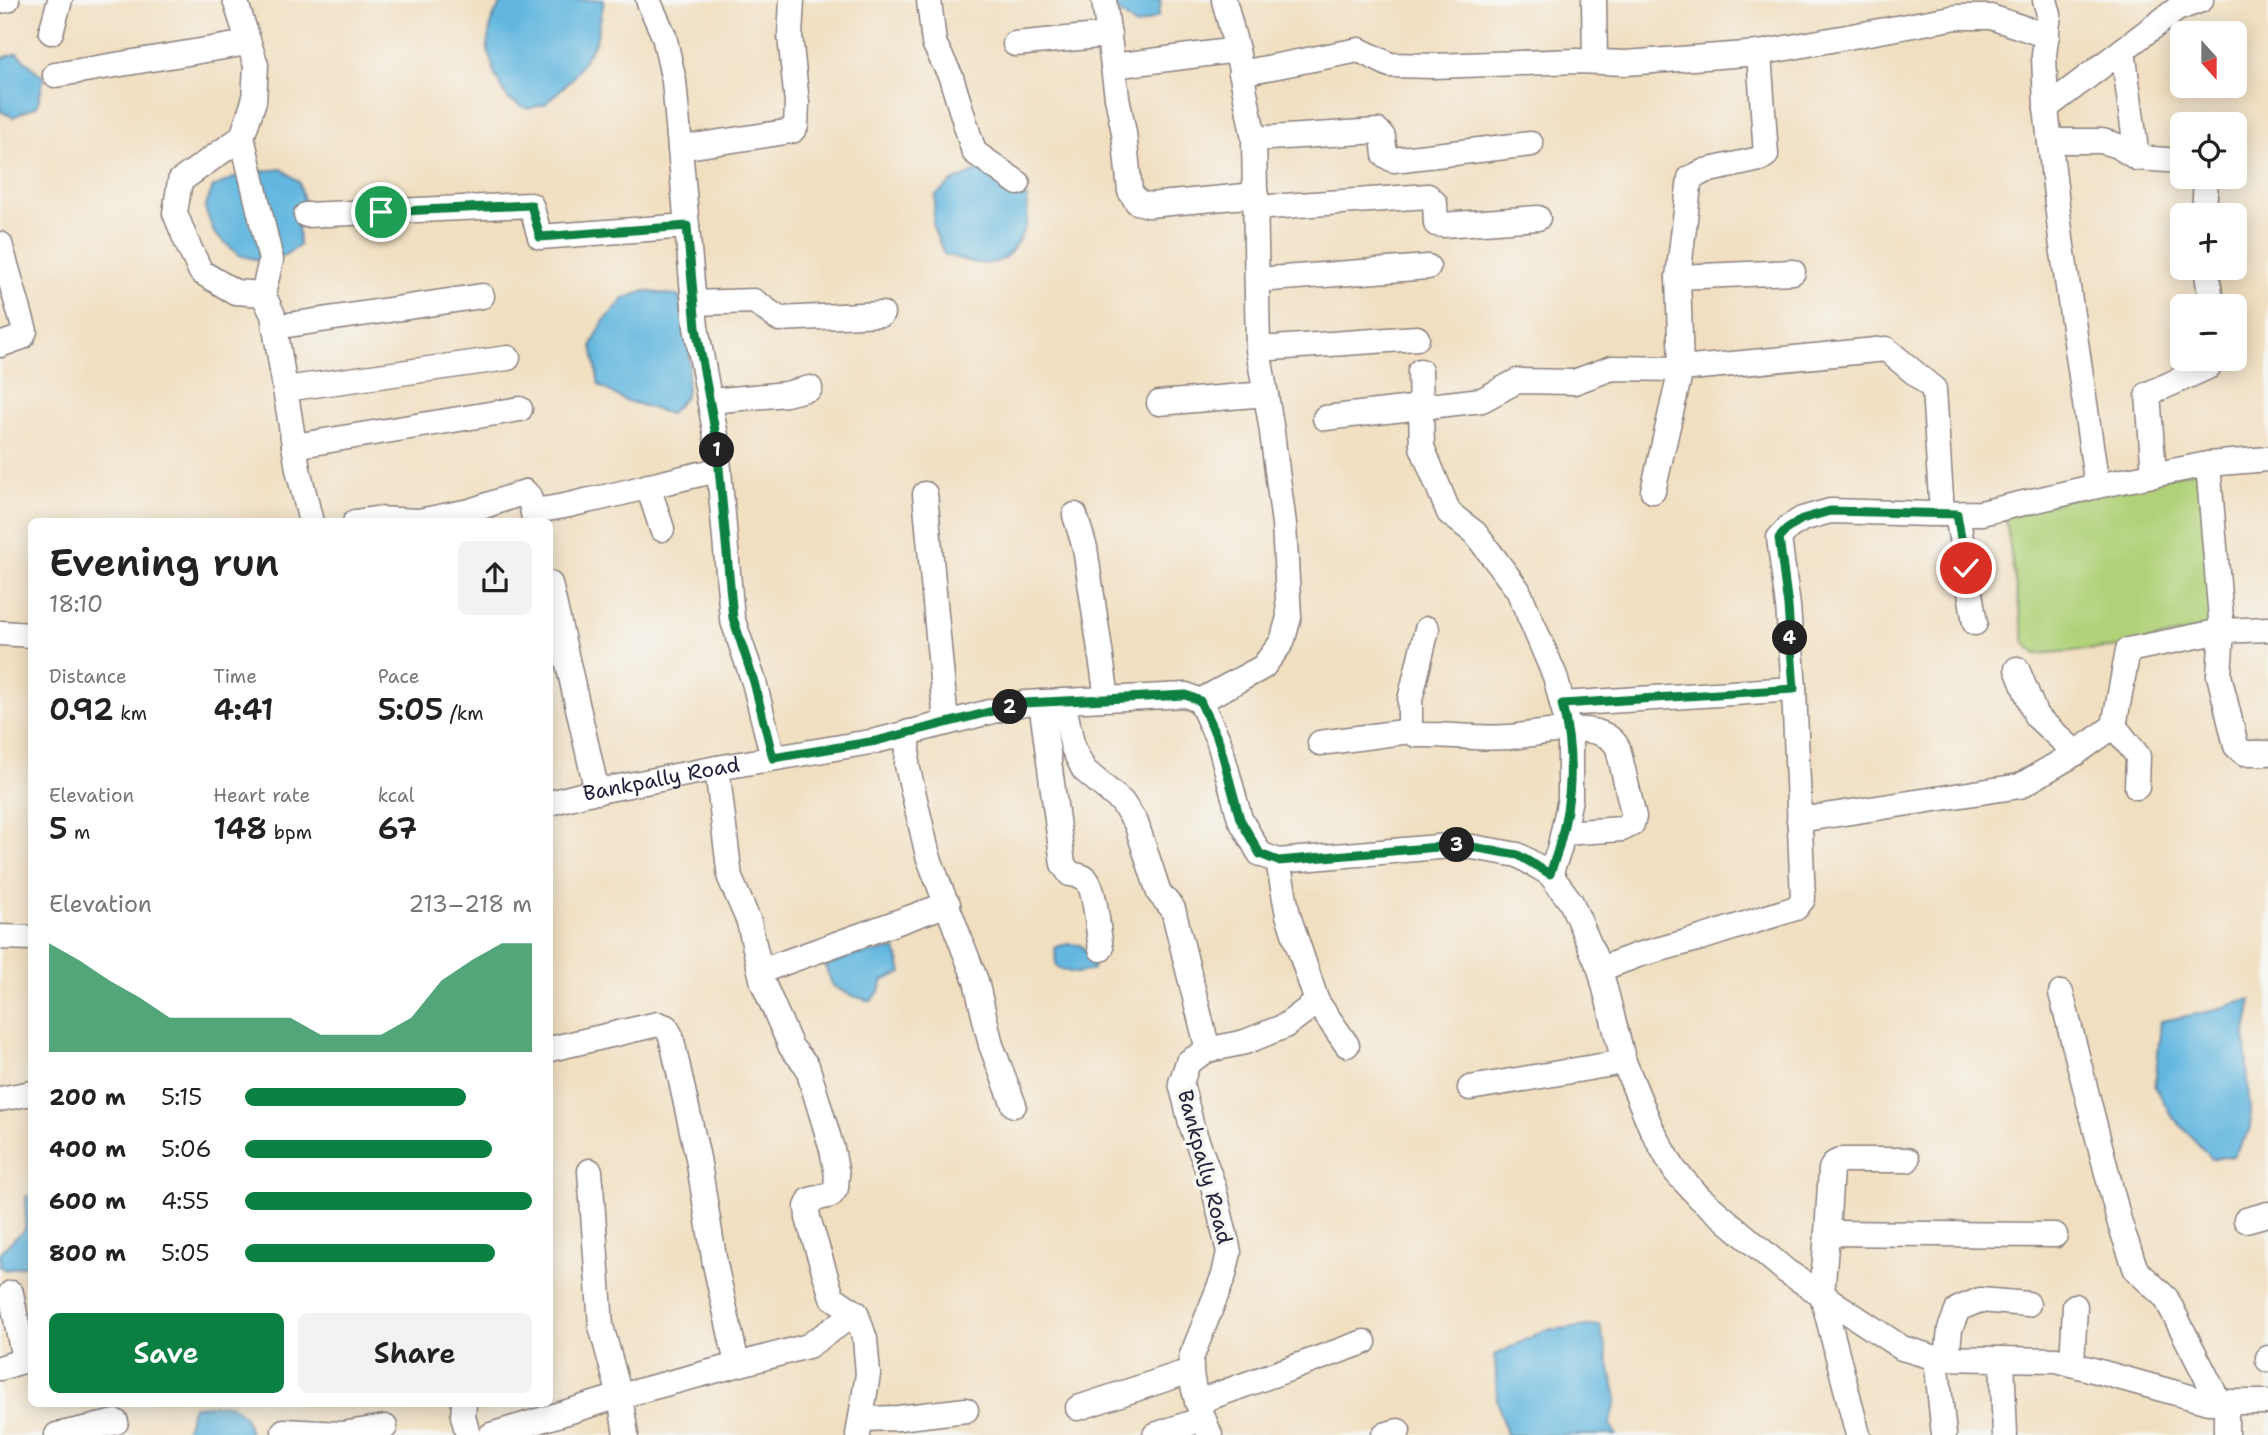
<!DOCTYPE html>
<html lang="en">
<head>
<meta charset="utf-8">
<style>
	body { margin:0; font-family:"Shantell Sans",sans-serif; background:#f2f2f2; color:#222; height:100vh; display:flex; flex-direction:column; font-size:26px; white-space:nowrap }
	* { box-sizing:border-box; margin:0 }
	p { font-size:23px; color:#767676 }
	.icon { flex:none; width:38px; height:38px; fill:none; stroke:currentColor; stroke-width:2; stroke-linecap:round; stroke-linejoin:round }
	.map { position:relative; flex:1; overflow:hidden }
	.panel { position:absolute; left:28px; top:518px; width:525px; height:889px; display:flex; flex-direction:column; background:#fff; border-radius:10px; box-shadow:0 4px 18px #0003 }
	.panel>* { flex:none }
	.needle { width:46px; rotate:159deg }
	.fabs { position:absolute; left:2170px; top:21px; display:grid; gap:14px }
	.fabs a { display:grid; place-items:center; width:77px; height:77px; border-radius:10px; background:#fff; box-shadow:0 4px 18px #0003; font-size:35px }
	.pin { position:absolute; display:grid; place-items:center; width:60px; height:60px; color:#fff; margin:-30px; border:4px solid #fff; border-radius:50%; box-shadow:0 2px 7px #0007 }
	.km { position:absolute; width:35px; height:35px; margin:-18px; border-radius:50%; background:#222; color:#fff; font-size:19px; line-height:35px; text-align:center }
	.round { display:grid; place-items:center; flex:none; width:74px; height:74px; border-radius:10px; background:#f2f2f2 }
	.summary { display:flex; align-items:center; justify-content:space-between; height:119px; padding:0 21px }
	h1 { font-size:38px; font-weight:600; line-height:52px }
	.figures { display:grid; grid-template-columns:repeat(3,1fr); gap:10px; height:119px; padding:7px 21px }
	.figures div { display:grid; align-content:center }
	.figures b { font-size:30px; font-weight:600 }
	.figures small { font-size:19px; font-weight:400 }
	.figures p { font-size:19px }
	.chart { height:196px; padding:14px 21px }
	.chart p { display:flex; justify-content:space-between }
	.chart svg { width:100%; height:126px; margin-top:7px; fill:#0b8043; opacity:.7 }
	.primary-button { display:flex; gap:14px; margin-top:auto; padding:14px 21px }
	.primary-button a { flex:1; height:80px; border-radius:10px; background:#0b8043; color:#fff; font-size:28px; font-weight:600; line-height:80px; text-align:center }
	.primary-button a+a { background:#f2f2f2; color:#222 }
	ul { padding:0 21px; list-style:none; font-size:23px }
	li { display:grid; grid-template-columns:112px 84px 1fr; align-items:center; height:52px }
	li i { height:18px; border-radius:9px; background:#0b8043 }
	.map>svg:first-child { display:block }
	.green { fill:#b1d179; stroke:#6a7a5a; stroke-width:2 }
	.water { fill:#64b7df; stroke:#436c8d; stroke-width:2 }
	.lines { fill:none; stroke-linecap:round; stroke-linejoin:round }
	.minor-casing { stroke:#8a807e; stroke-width:27 }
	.minor { stroke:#fff; stroke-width:24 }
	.route-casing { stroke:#fff; stroke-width:14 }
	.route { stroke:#0b8043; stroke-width:9 }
	.labels { text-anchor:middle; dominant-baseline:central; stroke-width:7; stroke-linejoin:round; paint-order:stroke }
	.street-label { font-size:21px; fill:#22223b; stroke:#f6f6f2 }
</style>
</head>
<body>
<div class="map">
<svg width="2268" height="1435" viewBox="0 0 2268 1435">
	<rect width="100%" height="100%" fill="#f6f6f2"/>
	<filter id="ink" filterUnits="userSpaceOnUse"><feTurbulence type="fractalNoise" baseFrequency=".0143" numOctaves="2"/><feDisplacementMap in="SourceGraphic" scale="14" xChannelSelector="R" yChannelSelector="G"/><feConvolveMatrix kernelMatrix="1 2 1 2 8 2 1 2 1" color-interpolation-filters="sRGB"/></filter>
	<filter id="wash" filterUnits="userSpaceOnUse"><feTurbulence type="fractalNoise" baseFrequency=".00686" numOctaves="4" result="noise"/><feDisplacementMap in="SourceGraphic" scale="28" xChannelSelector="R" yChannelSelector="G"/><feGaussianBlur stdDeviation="1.57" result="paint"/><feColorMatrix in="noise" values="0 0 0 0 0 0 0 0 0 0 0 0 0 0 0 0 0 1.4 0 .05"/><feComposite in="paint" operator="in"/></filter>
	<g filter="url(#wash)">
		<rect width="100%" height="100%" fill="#f1dfc1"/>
		<path class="green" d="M 2203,469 L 2215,626 L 2121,647 L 2036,654 L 2024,641 L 2005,514 Z"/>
		<g class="water">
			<path d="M 503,0 L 604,0 L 596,41 L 572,79 L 545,104 L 528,109 L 508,99 L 495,75 L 487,46 L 492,19 Z"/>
			<path d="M 1116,0 L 1161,0 L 1159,16 L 1136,26 L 1116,9 Z"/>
			<path d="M 17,53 L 44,78 L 37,106 L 13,117 L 0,111 L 0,59 Z"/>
			<path d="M 986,167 L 1027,198 C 1028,222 1029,223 1016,244 C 999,274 971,263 944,254 L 933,227 L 935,196 L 952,182 Z"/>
			<path d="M 282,169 L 299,182 L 305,205 L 298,227 L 299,246 L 283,256 L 261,261 L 239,255 L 214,233 L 205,208 L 213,187 L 245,173 Z"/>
			<path d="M 645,291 L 679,296 L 691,343 L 686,395 L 670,414 L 624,400 L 599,385 L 592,345 L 603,322 L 625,298 Z"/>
			<path d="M 1068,944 L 1080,945 L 1094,958 L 1093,969 C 1077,975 1070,974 1056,966 L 1055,947 Z"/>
			<path d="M 896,949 L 902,973 L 882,981 L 881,989 L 871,1001 L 850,995 L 833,986 L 825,966 L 852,955 Z"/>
			<path d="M 2252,999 L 2245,1038 L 2251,1129 L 2233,1156 L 2212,1159 L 2171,1115 L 2155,1086 L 2161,1021 L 2207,1012 Z"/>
			<path d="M 31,1195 L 31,1264 L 5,1270 L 0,1266 L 0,1252 L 25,1229 L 26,1197 Z"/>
			<path d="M 1600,1325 L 1617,1398 L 1610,1423 L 1616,1435 L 1506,1435 L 1497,1399 L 1495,1355 L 1545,1330 Z"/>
			<path d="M 230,1404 L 245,1416 L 250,1435 L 184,1435 L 193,1406 Z"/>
		</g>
	</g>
	<g filter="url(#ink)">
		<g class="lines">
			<g class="minor-casing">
				<g id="minor">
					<path d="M 235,0 L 256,65 L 254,101 L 242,137 L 180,181 L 175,213 L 187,243 L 201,272 L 235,292 L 263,294 L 273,315 L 298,469 L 311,522"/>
					<path d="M 648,0 L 664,36 L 674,81 L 696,327 L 716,436 L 732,618 L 754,682 L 773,758"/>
					<path d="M 929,0 L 934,43 L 951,77 L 974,152 L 1018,183"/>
					<path d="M 1104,0 L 1117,97 L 1124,133 L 1130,191 L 1137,202 L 1149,205 L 1256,195"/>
					<path d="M 1594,0 L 1595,61"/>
					<path d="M 2045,0 L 2049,14 L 2044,55 L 2046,108 L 2061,239 L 2097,486"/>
					<path d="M 0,1 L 7,0"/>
					<path d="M 51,32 L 60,0"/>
					<path d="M 1015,44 L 1109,35"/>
					<path d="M 2123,50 L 2137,158"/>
					<path d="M 1759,53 L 1957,17 L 1991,17 L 2047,36"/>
					<path d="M 1113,66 L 1237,50"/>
					<path d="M 1241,73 L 1359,50 L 1390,65 L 1434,66 L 1577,61 L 1626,63 L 1759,53 L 1766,155 L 1760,159 L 1705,171 L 1690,178 L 1678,277 L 1681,369 L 1653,491"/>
					<path d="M 55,75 L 248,43"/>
					<path d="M 2046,108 L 2177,9 L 2201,0"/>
					<path d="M 242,137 L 271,260 L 263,294"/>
					<path d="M 1254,139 L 1378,131 L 1383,137 L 1385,155 L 1393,160 L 1531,144"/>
					<path d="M 2050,141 L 2102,141 L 2118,146 L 2137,158 L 2182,161"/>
					<path d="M 680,148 L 792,131 L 796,126 L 797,103 L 790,36 L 792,0"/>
					<path d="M 1256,208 L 1428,196 L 1435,203 L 1436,224 L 1443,225 L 1538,218"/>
					<path d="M 306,215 L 531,205 L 540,237 L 687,226"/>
					<path d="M 2204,215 L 2206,177"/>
					<path d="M 0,244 L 25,331 L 22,337 L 0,345"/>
					<path d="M 2206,268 L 2212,306"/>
					<path d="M 1678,277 L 1793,272"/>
					<path d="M 1257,280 L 1428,267"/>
					<path d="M 694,303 L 754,301 L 779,319 L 882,314"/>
					<path d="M 275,327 L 482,296"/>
					<path d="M 1258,349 L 1417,338"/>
					<path d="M 1420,371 L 1422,447 L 1449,513 L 1475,533 L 1518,590 L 1555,676 L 1570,735 L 1570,799 L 1559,850 L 1550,874"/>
					<path d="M 285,389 L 508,358"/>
					<path d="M 710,401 L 786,394 L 810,388"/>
					<path d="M 1159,403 L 1266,394"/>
					<path d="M 1325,418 L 1482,400 L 1517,381 L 1574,382 L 1612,368 L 1681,369 L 1886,349 L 1934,389 L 1942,514"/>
					<path d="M 294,446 L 520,409"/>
					<path d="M 2208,464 L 2222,631 L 2219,675 L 2236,746 L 2244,753 L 2268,753"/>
					<path d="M 2154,475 L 2148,394 L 2208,367 L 2215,359"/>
					<path d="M 648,486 L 662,529"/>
					<path d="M 925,494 L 946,723"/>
					<path d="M 533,510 C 551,510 568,505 586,501 C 631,492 674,479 719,470"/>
					<path d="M 1957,514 L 1975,623"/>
					<path d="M 1075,515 L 1085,548 L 1107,698"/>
					<path d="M 355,522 L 375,519 L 419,521 L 470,511 L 525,492 L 529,496 L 535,522"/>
					<path d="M 550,584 L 597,792"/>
					<path d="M 1427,629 L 1410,700 L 1410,731 L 1416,735 C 1447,734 1479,739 1510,737 C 1538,735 1602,716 1618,748 L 1634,817 L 1632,824 L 1622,829 L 1563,833"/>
					<path d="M 0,633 L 32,635"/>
					<path d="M 2017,669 L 2036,716 L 2076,753"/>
					<path d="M 1063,701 L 1073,748 L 1084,770 L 1122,802 L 1136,823 L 1159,893 L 1173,909 L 1208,1050"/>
					<path d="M 1200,701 L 1263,667 L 1282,642 L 1289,617 L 1284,524 L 1271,425 L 1258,349 L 1254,139 L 1237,50 L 1224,0"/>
					<path d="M 1041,702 L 1063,864 L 1070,874 C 1075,875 1082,875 1086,879 C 1096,890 1098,933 1101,949"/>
					<path d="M 1562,704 L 1794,689"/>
					<path d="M 2114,726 L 2138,756 L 2137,787"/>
					<path d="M 909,732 L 907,765 L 928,856 L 976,981 L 991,1045 L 1014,1105"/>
					<path d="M 1320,743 L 1410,731"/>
					<path d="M 717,768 L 730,878 L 749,922 L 763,983 L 791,1047 L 807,1066 L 832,1149 L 837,1175 L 836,1188 L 831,1195 L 810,1200 L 807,1207 L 808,1218 L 832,1297 L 856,1313 L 865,1339 L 868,1374 L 858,1435"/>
					<path id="s1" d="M 550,803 L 588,793 L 717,768 L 876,741 L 1024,703 L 1186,695 L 1200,701 L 1219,742 L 1240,819 L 1260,854 L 1278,861 L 1461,845 L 1518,855 L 1550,874 L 1571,902 L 1600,969 L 1624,1062 L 1652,1130 L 1675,1171 L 1700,1198 L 1786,1271 L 1902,1348 L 1936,1358 L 2057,1360 L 2208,1402 L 2268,1402"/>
					<path d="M 1799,820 L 2020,786 L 2076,753 L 2114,726 L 2128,650 L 2222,631 L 2268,629"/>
					<path d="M 0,937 L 32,938"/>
					<path d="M 1600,969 L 1638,955 L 1701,938 L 1796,908 L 1803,899 L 1794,689 L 1788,606 L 1779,538 L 1789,527 L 1802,519 L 1830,511 L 1930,514 L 1981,513 L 2097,486 L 2208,464 L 2268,459"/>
					<path d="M 761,971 L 948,904"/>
					<path d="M 2061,993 L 2120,1224 L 2136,1270 L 2166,1298 L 2219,1402"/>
					<path d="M 1317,1002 L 1347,1045"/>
					<path d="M 550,1049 L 658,1024 L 666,1027 L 671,1036 L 698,1158 L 715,1264 L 737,1364"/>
					<path d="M 1470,1088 L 1624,1062"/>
					<path d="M 0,1099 L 32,1093"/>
					<path d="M 590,1171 L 601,1326 L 620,1396 L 626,1435"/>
					<path d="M 2246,1220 L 2268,1214"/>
					<path d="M 1827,1233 L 1831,1169 L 1835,1163 L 1842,1160 L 1907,1160"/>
					<path d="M 11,1293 L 24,1360"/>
					<path d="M 1936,1358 L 1944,1435"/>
					<path d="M 1947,1358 L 1950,1329 L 1958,1309 L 1980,1300 L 2028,1304"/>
					<path d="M 2268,1358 L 2268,1360"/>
					<path d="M 2002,1359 L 2005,1435"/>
					<path d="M 2072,1364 L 2075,1306"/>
					<path d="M 0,1368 L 32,1358"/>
					<path d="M 1197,1402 L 1364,1342"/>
					<path d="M 2226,1402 L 2226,1435"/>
					<path d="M 464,1404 L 463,1416 L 468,1435"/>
					<path d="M 1078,1408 L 1190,1371"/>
					<path d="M 861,1419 L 898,1418 L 966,1410"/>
					<path d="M 284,1431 L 342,1434 L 385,1427"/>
					<path d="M 57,1435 L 116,1422"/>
					<path d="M 491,1435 L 620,1396 L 808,1346 L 856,1313"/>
					<path d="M 1155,1435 L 1203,1419"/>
					<path d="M 1210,1435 C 1200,1410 1189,1385 1191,1358 L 1224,1275 L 1229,1252 L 1213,1185 L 1192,1127 L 1181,1083 L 1188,1062 L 1208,1050 L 1245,1042 L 1285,1026 L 1317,1002 L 1288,915 L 1278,861"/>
					<path d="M 1384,1435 L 1398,1431"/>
					<path d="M 1858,1435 L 1822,1295 L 1827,1233 L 2055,1235"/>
				</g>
			</g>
			<use href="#minor" class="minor"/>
		</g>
	</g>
	<g class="lines" filter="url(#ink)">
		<g class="route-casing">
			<path id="route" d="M 381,212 L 531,205 L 540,237 L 687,226 L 696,327 L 716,436 L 733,618 L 754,682 L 773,758 L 876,741 L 1024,703 L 1186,695 L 1200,701 L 1219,742 L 1240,819 L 1260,854 L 1278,861 L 1461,845 L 1518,855 L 1550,874 C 1571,817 1577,764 1562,704 L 1794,689 L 1788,606 L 1779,538 L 1789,527 L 1802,519 L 1830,511 L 1957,514 L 1966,568"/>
		</g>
		<use href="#route" class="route"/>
	</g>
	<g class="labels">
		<g class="street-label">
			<text stroke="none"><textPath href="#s1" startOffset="114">Bankpally Road</textPath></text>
			<text transform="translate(1205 1167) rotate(75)">Bankpally Road</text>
		</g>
	</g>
</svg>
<div class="fabs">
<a><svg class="needle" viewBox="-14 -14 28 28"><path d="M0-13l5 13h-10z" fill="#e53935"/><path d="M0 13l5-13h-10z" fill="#767676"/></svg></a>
<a><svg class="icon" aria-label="locate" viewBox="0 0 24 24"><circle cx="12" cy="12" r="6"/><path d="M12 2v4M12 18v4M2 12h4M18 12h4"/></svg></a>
<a>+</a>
<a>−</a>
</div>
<div class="pin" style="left:381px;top:212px;background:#1e9e55"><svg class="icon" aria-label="arrive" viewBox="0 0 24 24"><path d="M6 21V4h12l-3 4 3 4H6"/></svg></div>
<div class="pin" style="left:1966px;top:568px;background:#d93025"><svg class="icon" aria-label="check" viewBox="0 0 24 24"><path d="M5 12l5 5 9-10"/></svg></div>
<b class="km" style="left:717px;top:450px">1</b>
<b class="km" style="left:1010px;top:707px">2</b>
<b class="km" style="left:1457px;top:845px">3</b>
<b class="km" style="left:1790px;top:638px">4</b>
<section class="panel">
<div class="summary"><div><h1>Evening run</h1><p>18:10</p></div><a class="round"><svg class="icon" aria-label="share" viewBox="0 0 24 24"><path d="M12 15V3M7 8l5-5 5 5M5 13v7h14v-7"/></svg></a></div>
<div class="figures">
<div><p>Distance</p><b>0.92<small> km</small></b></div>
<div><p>Time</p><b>4:41</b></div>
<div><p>Pace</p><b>5:05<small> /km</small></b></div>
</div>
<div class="figures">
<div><p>Elevation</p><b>5<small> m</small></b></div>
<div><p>Heart rate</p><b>148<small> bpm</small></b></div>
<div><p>kcal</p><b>67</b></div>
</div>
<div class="chart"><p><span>Elevation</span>213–218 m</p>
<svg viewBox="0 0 160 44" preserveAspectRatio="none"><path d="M0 44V6L10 12L20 19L30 25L40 32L50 32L60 32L70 32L80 32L90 38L100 38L110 38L120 32L130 19L140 12L150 6L160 6V44z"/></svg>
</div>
<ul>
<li><b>200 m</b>5:15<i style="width:77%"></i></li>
<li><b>400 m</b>5:06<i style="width:86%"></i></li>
<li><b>600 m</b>4:55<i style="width:100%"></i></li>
<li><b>800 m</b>5:05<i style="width:87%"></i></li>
</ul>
<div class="primary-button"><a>Save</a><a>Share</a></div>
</section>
</div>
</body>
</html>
